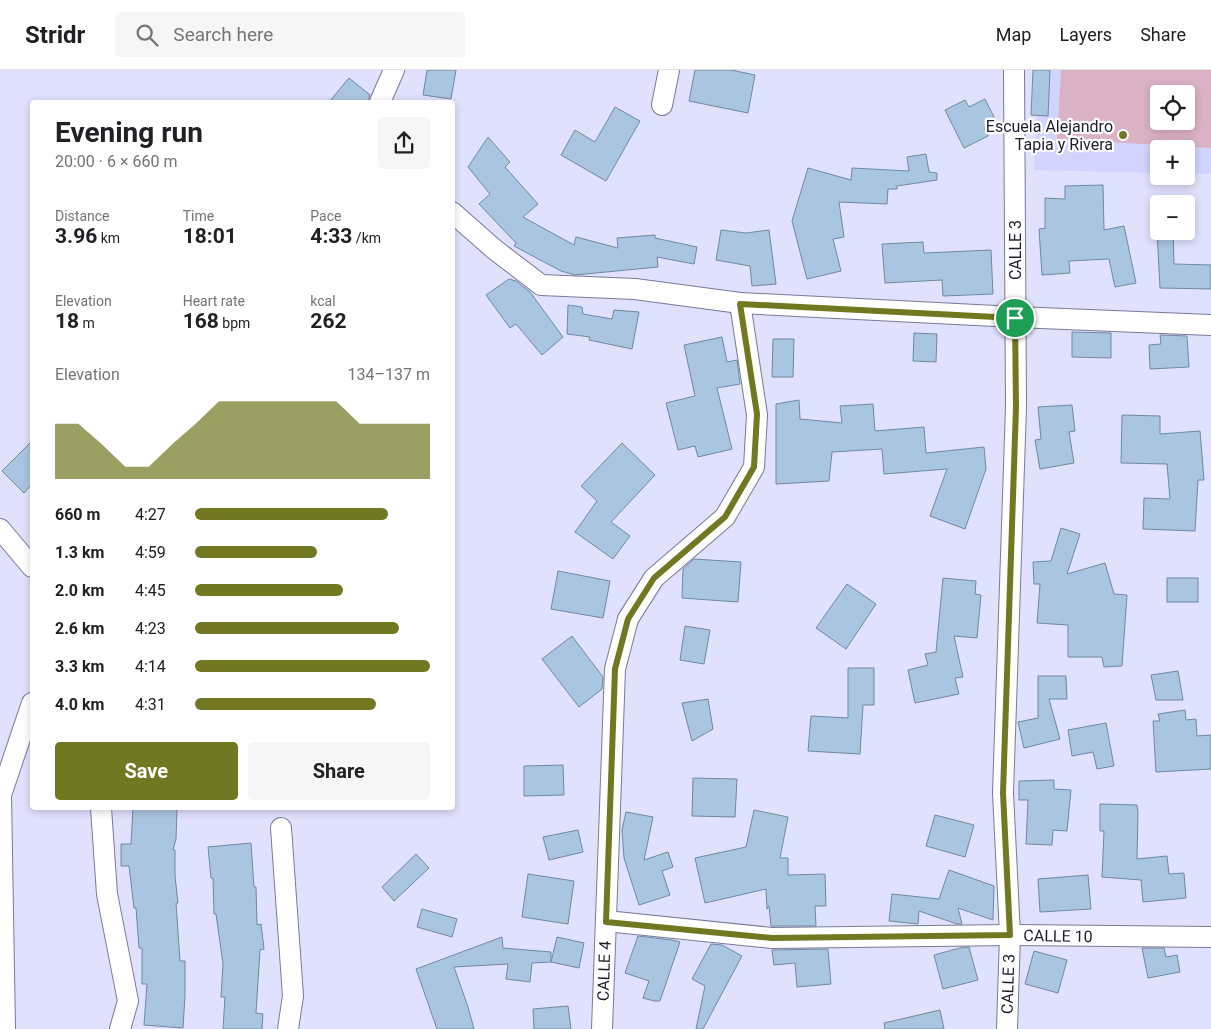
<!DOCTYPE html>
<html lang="en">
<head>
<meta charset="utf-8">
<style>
	body { margin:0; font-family:Roboto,sans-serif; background:#f6f6f6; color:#202124; height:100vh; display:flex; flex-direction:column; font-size:19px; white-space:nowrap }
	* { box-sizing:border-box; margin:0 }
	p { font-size:16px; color:#757577 }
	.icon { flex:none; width:28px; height:28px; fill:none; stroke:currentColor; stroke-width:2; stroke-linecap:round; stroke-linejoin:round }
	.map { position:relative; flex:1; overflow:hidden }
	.drawer { position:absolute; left:30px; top:30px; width:425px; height:710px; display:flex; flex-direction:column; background:#fff; border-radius:5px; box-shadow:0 2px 8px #0003 }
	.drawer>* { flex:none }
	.buttons { position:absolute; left:1150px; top:15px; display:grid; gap:10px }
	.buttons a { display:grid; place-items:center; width:45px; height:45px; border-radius:5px; background:#fff; box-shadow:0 2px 8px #0003; font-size:25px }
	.pin { position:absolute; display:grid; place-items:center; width:42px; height:42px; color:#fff; margin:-21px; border:2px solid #fff; border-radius:50%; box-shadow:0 1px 5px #0007 }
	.round { display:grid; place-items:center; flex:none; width:52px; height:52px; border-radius:5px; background:#f6f6f6 }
	.head { display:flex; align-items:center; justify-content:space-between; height:85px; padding:0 25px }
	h1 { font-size:28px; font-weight:700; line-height:38px }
	.figures { display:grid; grid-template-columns:repeat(3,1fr); gap:8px; height:85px; padding:5px 25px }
	.figures div { display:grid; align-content:center }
	.figures b { font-size:21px; font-weight:700 }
	.figures small { font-size:14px; font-weight:400 }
	.figures p { font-size:14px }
	.chart { height:140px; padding:10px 25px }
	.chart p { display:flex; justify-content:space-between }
	.chart svg { width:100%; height:90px; margin-top:5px; fill:#727821; opacity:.7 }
	.cta { display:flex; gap:10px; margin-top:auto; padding:10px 25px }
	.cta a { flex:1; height:58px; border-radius:5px; background:#727821; color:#fff; font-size:20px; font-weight:700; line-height:58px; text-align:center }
	.cta a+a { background:#f6f6f6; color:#202124 }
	ul { padding:0 25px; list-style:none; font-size:16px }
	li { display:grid; grid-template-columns:80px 60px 1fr; align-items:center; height:38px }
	li i { height:12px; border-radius:6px; background:#727821 }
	header { display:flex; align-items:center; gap:30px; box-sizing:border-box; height:70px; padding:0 25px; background:#fff; border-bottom:1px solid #e0e0e0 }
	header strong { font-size:24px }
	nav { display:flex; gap:28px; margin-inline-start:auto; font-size:18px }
	.search { width:350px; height:45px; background:#f6f6f6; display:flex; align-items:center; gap:12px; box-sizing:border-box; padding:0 18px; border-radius:5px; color:#757577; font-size:19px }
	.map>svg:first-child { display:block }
	.built { fill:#d0d4fe; fill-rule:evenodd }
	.green { fill:#dbb2c5; fill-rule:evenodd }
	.building { fill:#aac5e0; stroke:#6f89a2 }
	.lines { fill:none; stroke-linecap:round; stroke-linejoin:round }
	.street-casing { stroke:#777a99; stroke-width:22 }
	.street { stroke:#fff; stroke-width:20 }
	.route-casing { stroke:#fff; stroke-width:10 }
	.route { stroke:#727821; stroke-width:6 }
	.poi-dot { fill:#727821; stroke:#fff; stroke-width:2 }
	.labels { text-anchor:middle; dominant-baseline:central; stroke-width:4.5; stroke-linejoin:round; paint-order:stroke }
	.poi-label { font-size:16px; fill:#1d1e2b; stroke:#fff; text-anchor:end }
	.street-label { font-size:16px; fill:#1d1e2b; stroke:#fff }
</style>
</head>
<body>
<header>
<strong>Stridr</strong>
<div class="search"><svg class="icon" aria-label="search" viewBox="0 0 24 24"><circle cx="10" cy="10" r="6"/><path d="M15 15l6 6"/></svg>Search here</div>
<nav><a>Map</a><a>Layers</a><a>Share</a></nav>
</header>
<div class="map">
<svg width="1211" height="959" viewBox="0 0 1211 959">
	<rect width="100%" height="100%" fill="#dfe1fd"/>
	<path class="built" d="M 1040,0 L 1211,0 L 1211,104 L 1186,103 L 1186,79 L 1159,79 L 1159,103 L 1034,100 ZM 1159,24 L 1186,24 L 1186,51 L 1159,51 Z"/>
	<path class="green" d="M 1061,0 L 1211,0 L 1211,78 L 1057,69 ZM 1159,24 L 1186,24 L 1186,51 L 1159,51 Z"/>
	<g class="building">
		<path d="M 427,0 L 456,0 L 451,29 L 423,25 Z"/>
		<path d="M 695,0 L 731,0 L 755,5 L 748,43 L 689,31 Z"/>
		<path d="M 1033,0 L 1050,0 L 1048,46 L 1031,45 Z"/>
		<path d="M 349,8 L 370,25 L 368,32 L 329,32 Z"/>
		<path d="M 985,29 L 996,51 L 984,58 L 988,66 L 964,78 L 945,40 L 965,30 L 969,37 Z"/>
		<path d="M 615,37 L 640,51 L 606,111 L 561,85 L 575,60 L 595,72 Z"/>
		<path d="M 488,67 L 510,92 L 505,97 L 538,134 L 523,147 L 574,175 L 576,167 L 618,178 L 617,168 L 655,165 L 655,168 L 697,177 L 694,194 L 657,187 L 658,197 L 575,205 L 561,201 L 514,176 L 516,173 L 479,134 L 490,124 L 468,97 Z"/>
		<path d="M 926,84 L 929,102 L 937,103 L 937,110 L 897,116 L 897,119 L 888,119 L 887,134 L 839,132 L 844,167 L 833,169 L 841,201 L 807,209 L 792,151 L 808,98 L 851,110 L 852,98 L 909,101 L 907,87 Z"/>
		<path d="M 1103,115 L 1104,160 L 1124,156 L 1136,213 L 1115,217 L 1109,189 L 1069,191 L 1070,203 L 1042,205 L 1039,159 L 1045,158 L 1045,128 L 1065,129 L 1065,116 Z"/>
		<path d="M 721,160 L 746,163 L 769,160 L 776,214 L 752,216 L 750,196 L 716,190 Z"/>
		<path d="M 1157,161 L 1173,161 L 1174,194 L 1211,195 L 1211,219 L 1160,218 Z"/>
		<path d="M 923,172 L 924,183 L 991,180 L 993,224 L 943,226 L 942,210 L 885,213 L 882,174 Z"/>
		<path d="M 509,209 L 516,211 L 530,222 L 563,267 L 542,285 L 516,254 L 510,258 L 486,225 Z"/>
		<path d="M 568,235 L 582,237 L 583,244 L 612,249 L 614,240 L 639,242 L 632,279 L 589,270 L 590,267 L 567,264 Z"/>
		<path d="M 1072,262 L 1111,263 L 1111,288 L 1072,287 Z"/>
		<path d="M 914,263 L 937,264 L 936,292 L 913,291 Z"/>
		<path d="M 1160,265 L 1187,266 L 1189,297 L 1150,299 L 1149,275 L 1161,274 Z"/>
		<path d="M 722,267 L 727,292 L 737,290 L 740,314 L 717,318 L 732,379 L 698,387 L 695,376 L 678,380 L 666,333 L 695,326 L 684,275 Z"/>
		<path d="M 773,269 L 794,269 L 793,307 L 772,307 Z"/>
		<path d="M 799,330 L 800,349 L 842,353 L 840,336 L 873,334 L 875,361 L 924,357 L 926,383 L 984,377 L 986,399 L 965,459 L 930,446 L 947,399 L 884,404 L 882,379 L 832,382 L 829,411 L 776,414 L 776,334 Z"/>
		<path d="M 1072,335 L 1075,361 L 1069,362 L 1074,393 L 1040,399 L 1035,370 L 1041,369 L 1038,337 Z"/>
		<path d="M 1122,345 L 1160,346 L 1160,364 L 1200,361 L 1204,410 L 1198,410 L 1195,461 L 1143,459 L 1144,428 L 1170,429 L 1167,394 L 1121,393 Z"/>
		<path d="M 32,371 L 32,414 L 24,423 L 2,401 Z"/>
		<path d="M 622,373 L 655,405 L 611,452 L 630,466 L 613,489 L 575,462 L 597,431 L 581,416 Z"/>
		<path d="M 1061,458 L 1080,464 L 1067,504 L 1105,493 L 1114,524 L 1127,525 L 1122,596 L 1104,597 L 1102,587 L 1068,587 L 1068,555 L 1037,553 L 1040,514 L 1034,514 L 1033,492 L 1051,491 Z"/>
		<path d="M 694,489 L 741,492 L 738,532 L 682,528 L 683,499 Z"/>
		<path d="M 558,501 L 610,511 L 603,548 L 551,539 Z"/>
		<path d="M 943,508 L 976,511 L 975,524 L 981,525 L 977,568 L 954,566 L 963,607 L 955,608 L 959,624 L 915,633 L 908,600 L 928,595 L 925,584 L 936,582 Z"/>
		<rect x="1167" y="508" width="31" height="24"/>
		<path d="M 847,514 L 876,534 L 846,579 L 816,558 Z"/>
		<path d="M 685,556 L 710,560 L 704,594 L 680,590 Z"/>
		<path d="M 572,566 L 603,607 L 602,619 L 579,637 L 542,589 Z"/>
		<path d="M 848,598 L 874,598 L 874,635 L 863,635 L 860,684 L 808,681 L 811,646 L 848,648 Z"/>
		<path d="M 1178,601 L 1183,630 L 1156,630 L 1151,605 Z"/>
		<path d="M 1038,606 L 1066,606 L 1067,629 L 1049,629 L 1060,669 L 1024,678 L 1018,652 L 1038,648 Z"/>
		<path d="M 708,629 L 713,659 L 692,671 L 682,633 Z"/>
		<path d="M 1185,640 L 1186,650 L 1196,649 L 1197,666 L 1211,665 L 1211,699 L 1156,702 L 1153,651 L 1160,651 L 1158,644 Z"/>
		<path d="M 1106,653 L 1114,696 L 1097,699 L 1093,682 L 1072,686 L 1068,660 Z"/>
		<path d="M 563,695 L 564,725 L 524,726 L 524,696 Z"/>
		<path d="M 693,708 L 737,709 L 735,747 L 692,746 Z"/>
		<path d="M 1054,710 L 1054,719 L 1071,720 L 1067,761 L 1053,760 L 1052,775 L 1026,774 L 1028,730 L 1019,730 L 1019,711 Z"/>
		<path d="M 1100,734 L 1137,735 L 1138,742 L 1137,789 L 1167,786 L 1169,804 L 1184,803 L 1186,828 L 1143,832 L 1141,810 L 1102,807 L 1104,761 L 1100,761 Z"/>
		<path d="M 133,738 L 177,738 L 176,769 L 173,780 L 175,780 L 175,806 L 178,833 L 176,833 L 180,891 L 185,891 L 185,926 L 183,958 L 144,955 L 147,914 L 142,914 L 142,878 L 139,878 L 136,838 L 134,838 L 129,796 L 121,796 L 121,774 L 131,774 Z"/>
		<path d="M 754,740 L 788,747 L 780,788 L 788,788 L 788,805 L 825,804 L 826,836 L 815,836 L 816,856 L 771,856 L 769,836 L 767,839 L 766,819 L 705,833 L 695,788 L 746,777 Z"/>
		<path d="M 626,742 L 653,747 L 644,790 L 668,782 L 673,797 L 662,801 L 670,825 L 639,835 L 624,788 L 622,760 Z"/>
		<path d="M 935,745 L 974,755 L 965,787 L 926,776 Z"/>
		<path d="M 578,760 L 583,782 L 549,790 L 543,767 Z"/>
		<path d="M 251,773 L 254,817 L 256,817 L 257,855 L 261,854 L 264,879 L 260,880 L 256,943 L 263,944 L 262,959 L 223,959 L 225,927 L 221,927 L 223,894 L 216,844 L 214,844 L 213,808 L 211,808 L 208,777 Z"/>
		<path d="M 416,784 L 429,798 L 394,831 L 382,817 Z"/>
		<path d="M 949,800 L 994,816 L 993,850 L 958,838 L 962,854 L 957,854 L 919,841 L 918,854 L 889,851 L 892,824 L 939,829 Z"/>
		<path d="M 528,804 L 574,811 L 568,854 L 522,847 Z"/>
		<path d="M 1088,805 L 1091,839 L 1040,842 L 1038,809 Z"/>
		<path d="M 422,839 L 457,849 L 452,867 L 417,857 Z"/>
		<path d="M 638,866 L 672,870 L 680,872 L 660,931 L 654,931 L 643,928 L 649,911 L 625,903 Z"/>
		<path d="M 502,867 L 503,878 L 551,882 L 551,892 L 532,893 L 530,912 L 506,909 L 508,894 L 454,897 L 468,937 L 474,959 L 437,959 L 416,899 Z"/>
		<path d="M 557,867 L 584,873 L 579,898 L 551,892 Z"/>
		<path d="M 711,874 L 722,875 L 742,886 L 703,959 L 696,959 L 705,916 L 692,909 Z"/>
		<path d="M 969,877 L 978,910 L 943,919 L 934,885 L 960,878 Z"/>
		<path d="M 1142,878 L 1164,878 L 1166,887 L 1177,885 L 1180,902 L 1148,908 Z"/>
		<path d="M 828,879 L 831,914 L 797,917 L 795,893 L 774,895 L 772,880 Z"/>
		<path d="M 1034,881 L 1067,890 L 1058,923 L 1025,914 Z"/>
		<path d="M 568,936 L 571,959 L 534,959 L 533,939 Z"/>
		<path d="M 940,940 L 944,959 L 885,959 L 884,953 Z"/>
	</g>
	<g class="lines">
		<g class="street-casing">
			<g id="street">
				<path d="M 380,32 L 394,0"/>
				<path d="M 662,35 L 669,0"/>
				<path d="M 452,142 L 494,179 L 541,215 L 635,219 L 740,233 L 1015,247 L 1211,255"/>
				<path d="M 0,459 L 32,497"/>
				<path d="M 101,738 L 107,824 L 128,931 L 120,959"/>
				<path d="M 281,758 L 293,926 L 288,959"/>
				<path d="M 606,851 L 772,868 L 1010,865 L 1211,867"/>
				<path d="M 5,959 L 1,725 L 32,633"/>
				<path d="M 602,959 L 615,599 L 628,549 L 654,508 L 725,447 L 754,397 L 757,345 L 740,233"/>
				<path d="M 1007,959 L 1010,865 L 1003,723 L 1016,337 L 1014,0"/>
			</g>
		</g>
		<use href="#street" class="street"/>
	</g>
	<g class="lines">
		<g class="route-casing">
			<path id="route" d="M 740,234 L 1015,248 L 1016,337 L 1003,723 L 1010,865 L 772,868 L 606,852 L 615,599 L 628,549 L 654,508 L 725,447 L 754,397 L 757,344 Z"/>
		</g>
		<use href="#route" class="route"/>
	</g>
	<circle class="poi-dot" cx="1123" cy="65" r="5"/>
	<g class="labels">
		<g class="poi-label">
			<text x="1113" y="56">Escuela Alejandro<tspan x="1113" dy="18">Tapia y Rivera</tspan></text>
		</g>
		<g class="street-label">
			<text transform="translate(1015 180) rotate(-90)">CALLE 3</text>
			<text transform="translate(1058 866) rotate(1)">CALLE 10</text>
			<text transform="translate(604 901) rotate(-88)">CALLE 4</text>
			<text transform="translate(1008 914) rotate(-88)">CALLE 3</text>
		</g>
	</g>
</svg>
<div class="buttons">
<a><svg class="icon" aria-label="locate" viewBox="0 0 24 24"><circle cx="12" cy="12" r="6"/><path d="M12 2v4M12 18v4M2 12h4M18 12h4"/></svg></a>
<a>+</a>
<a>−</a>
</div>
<div class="pin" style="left:1015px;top:248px;background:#1e9e55"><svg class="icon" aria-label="arrive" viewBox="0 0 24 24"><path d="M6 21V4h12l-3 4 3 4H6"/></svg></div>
<section class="drawer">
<div class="head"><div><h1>Evening run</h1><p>20:00 · 6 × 660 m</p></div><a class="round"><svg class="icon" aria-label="share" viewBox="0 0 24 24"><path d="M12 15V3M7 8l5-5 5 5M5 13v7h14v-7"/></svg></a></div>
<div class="figures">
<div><p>Distance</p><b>3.96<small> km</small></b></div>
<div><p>Time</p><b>18:01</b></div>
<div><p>Pace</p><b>4:33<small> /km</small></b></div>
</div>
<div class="figures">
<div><p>Elevation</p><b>18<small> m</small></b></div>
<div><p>Heart rate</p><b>168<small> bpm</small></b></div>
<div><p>kcal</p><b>262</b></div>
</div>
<div class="chart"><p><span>Elevation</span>134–137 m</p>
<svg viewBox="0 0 160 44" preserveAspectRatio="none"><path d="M0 44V17L10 17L20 27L30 38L40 38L50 27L60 17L70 6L80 6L90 6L100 6L110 6L120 6L130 17L140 17L150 17L160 17V44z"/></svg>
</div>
<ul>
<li><b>660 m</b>4:27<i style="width:82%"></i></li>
<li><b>1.3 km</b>4:59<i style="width:52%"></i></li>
<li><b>2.0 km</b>4:45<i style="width:63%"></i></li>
<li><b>2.6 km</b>4:23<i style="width:87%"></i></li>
<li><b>3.3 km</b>4:14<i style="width:100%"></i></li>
<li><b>4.0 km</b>4:31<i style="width:77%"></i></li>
</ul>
<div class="cta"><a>Save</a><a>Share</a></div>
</section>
</div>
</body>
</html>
